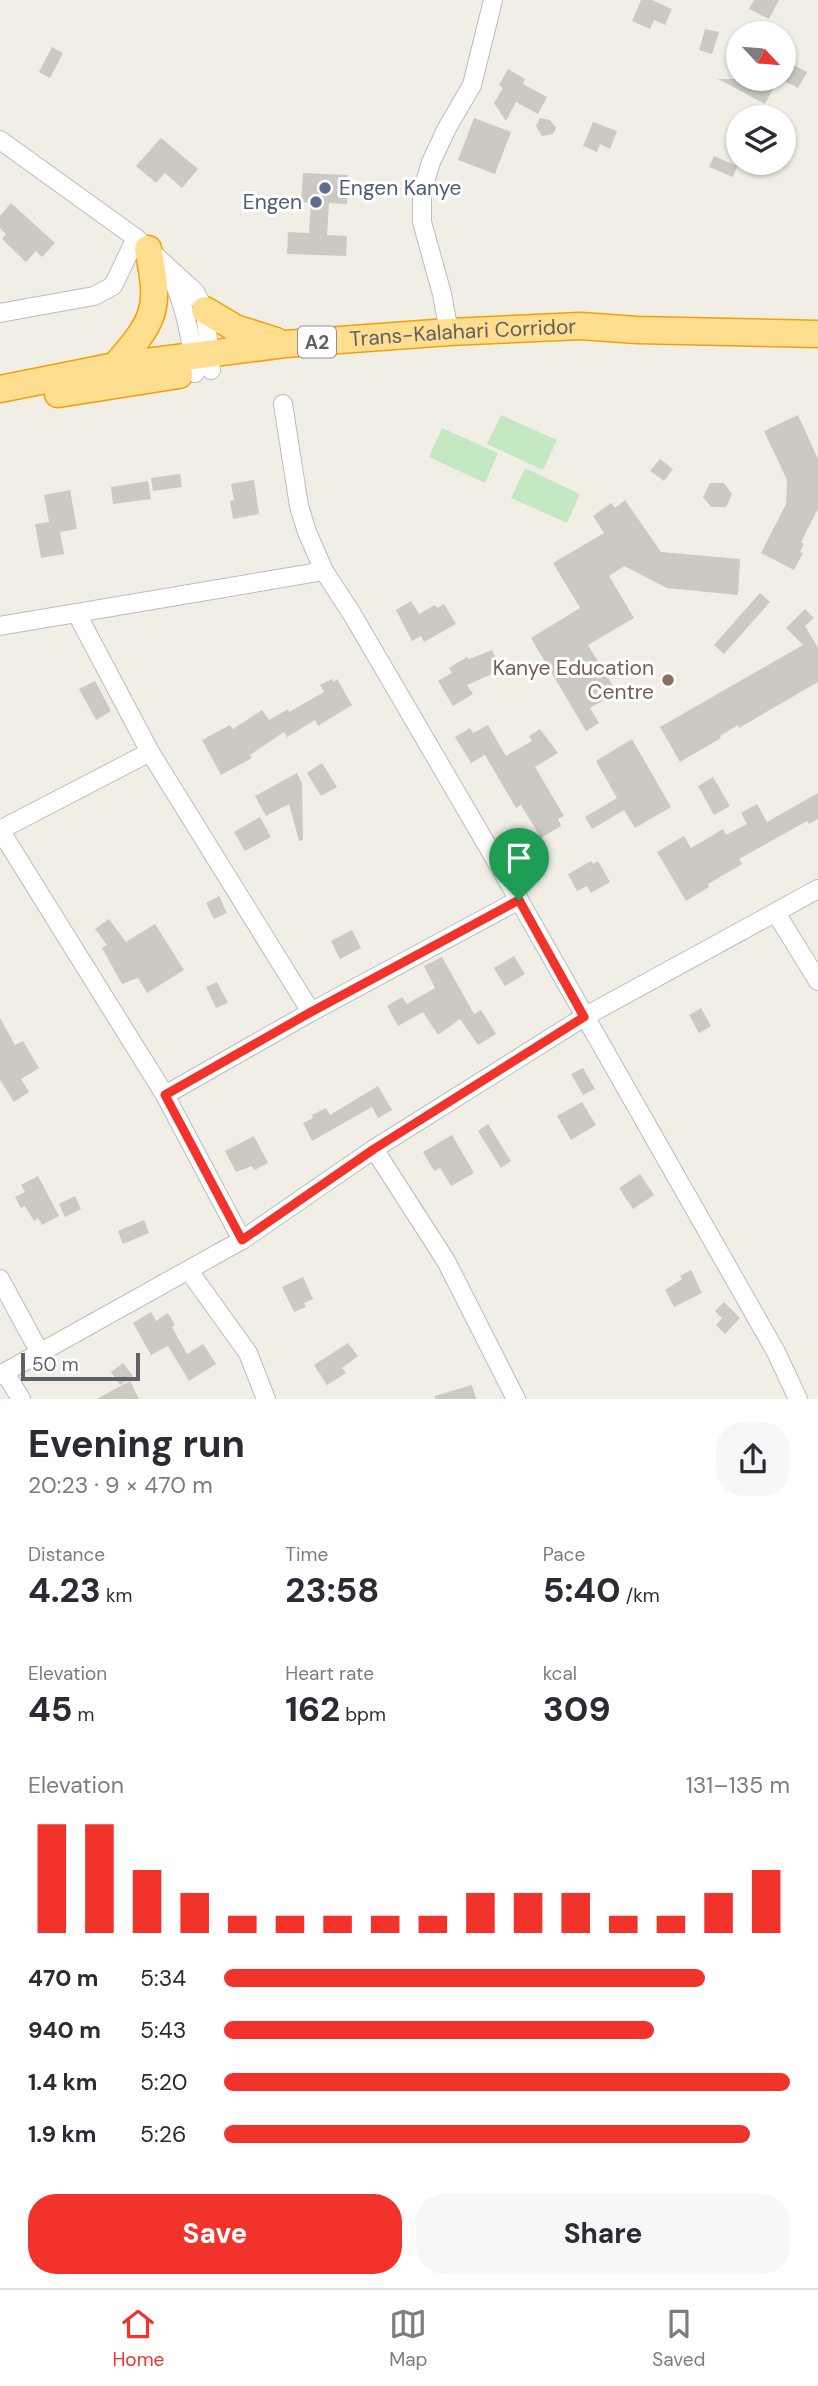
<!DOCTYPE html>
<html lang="en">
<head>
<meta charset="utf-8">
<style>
	body { margin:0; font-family:"DM Sans",sans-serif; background:#f7f7f7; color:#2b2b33; height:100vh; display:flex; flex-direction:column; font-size:26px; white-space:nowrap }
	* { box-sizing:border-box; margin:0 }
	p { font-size:23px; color:#7c7c81 }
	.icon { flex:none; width:38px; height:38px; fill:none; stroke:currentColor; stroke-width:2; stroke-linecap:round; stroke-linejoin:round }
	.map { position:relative; height:1399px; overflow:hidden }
	.side { display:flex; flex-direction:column; background:#fff; flex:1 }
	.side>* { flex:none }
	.needle { width:46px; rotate:116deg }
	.buttons { position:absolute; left:726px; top:21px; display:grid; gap:14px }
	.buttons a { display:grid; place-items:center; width:70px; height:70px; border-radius:50%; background:#fff; box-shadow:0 2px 5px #0004; font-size:35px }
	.scale { position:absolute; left:21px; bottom:18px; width:119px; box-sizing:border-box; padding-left:7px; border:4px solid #5e6267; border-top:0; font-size:19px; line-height:24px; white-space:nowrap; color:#5e6267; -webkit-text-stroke:5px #fff; paint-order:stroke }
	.pin { position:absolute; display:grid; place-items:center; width:60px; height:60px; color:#fff; margin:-72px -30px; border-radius:50% 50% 50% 0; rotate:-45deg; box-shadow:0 0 7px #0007 }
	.pin .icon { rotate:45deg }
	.round { display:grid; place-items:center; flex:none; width:74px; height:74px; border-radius:28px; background:#f7f7f7 }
	.head { display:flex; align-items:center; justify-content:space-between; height:119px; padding:0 28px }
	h1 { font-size:38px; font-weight:700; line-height:52px }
	.metrics { display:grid; grid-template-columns:repeat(3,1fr); gap:10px; height:119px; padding:7px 28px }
	.metrics div { display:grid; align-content:center }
	.metrics b { font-size:35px; font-weight:700 }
	.metrics small { font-size:19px; font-weight:400 }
	.metrics p { font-size:19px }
	.chart { height:196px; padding:14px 28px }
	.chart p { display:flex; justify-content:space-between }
	.chart svg { width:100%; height:126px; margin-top:7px; stroke:#f1332c; stroke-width:6 }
	.cta { display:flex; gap:14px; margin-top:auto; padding:14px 28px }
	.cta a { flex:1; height:80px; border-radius:28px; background:#f1332c; color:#fff; font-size:28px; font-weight:700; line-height:80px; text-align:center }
	.cta a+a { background:#f7f7f7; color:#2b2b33 }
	ul { padding:0 28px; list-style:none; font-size:23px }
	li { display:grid; grid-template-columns:112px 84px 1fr; align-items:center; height:52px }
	li i { height:18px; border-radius:9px; background:#f1332c }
	.tab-bar { display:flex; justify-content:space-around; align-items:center; height:98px; border-top:2px solid #e1e1e2; background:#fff; font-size:19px; color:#7c7c81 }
	.tab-bar a { display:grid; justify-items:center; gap:4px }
	.tab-bar .current { color:#f1332c }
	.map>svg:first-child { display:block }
	.green { fill:#c4e9c2 }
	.building { fill:#ccc9c3 }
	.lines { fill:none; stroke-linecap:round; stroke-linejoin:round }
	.minor-casing { stroke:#b9bcc0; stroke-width:20 }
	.highway-casing { stroke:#f79f00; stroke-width:29 }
	.minor { stroke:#fff; stroke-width:18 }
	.highway { stroke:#ffde8f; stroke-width:26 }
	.route-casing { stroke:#fff; stroke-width:14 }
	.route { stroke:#f1332c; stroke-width:9 }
	.service-dot { fill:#5c6f8a; stroke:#fff; stroke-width:2.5 }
	.education-dot { fill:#8d6e63; stroke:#fff; stroke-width:2.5 }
	.labels { text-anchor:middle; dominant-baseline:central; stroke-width:6; stroke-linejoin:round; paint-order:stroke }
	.shield { fill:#fff; stroke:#8e9195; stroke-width:2 }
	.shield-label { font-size:19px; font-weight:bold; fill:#5e6267 }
	.service-label { font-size:21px; fill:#4e5e75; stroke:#fff; text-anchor:start }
	.street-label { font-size:21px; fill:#5e6267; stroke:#fff }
	.education-label { font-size:21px; fill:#785e54; stroke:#fff; text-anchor:end }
</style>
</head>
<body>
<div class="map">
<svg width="818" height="1399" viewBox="0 0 818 1399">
	<rect width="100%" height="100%" fill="#f1eee6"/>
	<g class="green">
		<path d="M 501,415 L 557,440 L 543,470 L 487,444 Z"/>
		<path d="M 442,428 L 498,453 L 485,483 L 429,457 Z"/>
		<path d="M 525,468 L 580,494 L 567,523 L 511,498 Z"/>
	</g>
	<g class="building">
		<path d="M 641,0 L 652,0 L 672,9 L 665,25 L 654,20 L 650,29 L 632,21 Z"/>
		<path d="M 754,0 L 779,0 L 769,19 L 749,9 Z"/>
		<path d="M 705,29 L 719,32 L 712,54 L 699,50 Z"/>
		<path d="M 52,47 L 63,53 L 50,78 L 39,72 Z"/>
		<path d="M 784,60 L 807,72 L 798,88 L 784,81 Z"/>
		<path d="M 508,69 L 525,79 L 523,84 L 547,97 L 538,114 L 516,102 L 506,121 L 494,103 L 503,88 L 499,85 Z"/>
		<path d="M 718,79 L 778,79 L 765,104 Z"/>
		<path d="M 474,118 L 511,132 L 495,174 L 458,160 Z"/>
		<path d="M 540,118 L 550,120 L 556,128 L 553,134 L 542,136 L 536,126 Z"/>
		<path d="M 593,122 L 617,131 L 610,149 L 600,144 L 597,152 L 583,146 Z"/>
		<path d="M 161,138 L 198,169 L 182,188 L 165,173 L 156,183 L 136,166 Z"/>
		<path d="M 714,156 L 737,166 L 733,177 L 709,167 Z"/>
		<path d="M 303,173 L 348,175 L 347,204 L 329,203 L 327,235 L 347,236 L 346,256 L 287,254 L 288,232 L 309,233 L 311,203 L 301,202 Z"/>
		<path d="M 11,203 L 55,243 L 42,257 L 36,251 L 26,262 L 2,239 L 6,234 L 0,228 L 0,216 Z"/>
		<path d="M 798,415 L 818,459 L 818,509 L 801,542 L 804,544 L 800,552 L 803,553 L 794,570 L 761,553 L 786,504 L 787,480 L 764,431 Z"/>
		<path d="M 660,459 L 673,469 L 664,481 L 650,471 Z"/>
		<path d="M 180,474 L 182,487 L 153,491 L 151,478 Z"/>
		<path d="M 254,480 L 259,514 L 233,519 L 230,501 L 234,500 L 231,484 Z"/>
		<path d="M 148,481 L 151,499 L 113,504 L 111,487 Z"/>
		<path d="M 710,483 L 724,483 L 732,494 L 726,507 L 711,507 L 703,497 Z"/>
		<path d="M 70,490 L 77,529 L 60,532 L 64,554 L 41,558 L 35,524 L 49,522 L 44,495 Z"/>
		<path d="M 625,500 L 661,552 L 740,559 L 738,595 L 667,588 L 624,566 L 609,576 L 634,618 L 588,645 L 613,686 L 611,687 L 615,694 L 590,708 L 599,723 L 586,731 L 531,638 L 580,608 L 553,563 L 604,533 L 593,516 L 611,503 L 615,508 Z"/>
		<path d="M 760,593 L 770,602 L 724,654 L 714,645 Z"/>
		<path d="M 411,601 L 419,614 L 435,605 L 437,608 L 444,604 L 456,624 L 424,642 L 421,636 L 412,641 L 396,610 Z"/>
		<path d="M 805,609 L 814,618 L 805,626 L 818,648 L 818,682 L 739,728 L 738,725 L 720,736 L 721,738 L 680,762 L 660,727 L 803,645 L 786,628 Z"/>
		<path d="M 492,650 L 501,670 L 467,685 L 473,694 L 453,706 L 438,681 L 452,673 L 449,668 L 467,657 L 469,659 Z"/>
		<path d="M 332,679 L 334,682 L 337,679 L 352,705 L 318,726 L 315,720 L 287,737 L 284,732 L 250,755 L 252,758 L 221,775 L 202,740 L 230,725 L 233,729 L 262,710 L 269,720 L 288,709 L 289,712 L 324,692 L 320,685 Z"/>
		<path d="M 95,681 L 111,711 L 96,720 L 79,689 Z"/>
		<path d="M 488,725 L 506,756 L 532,741 L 529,736 L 540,729 L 558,753 L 535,767 L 564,816 L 558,819 L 561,826 L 541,838 L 521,805 L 516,808 L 485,755 L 471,763 L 455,737 L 470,728 L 473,733 Z"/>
		<path d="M 632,739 L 671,807 L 635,828 L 624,810 L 592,829 L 585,817 L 617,798 L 596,761 Z"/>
		<path d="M 322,763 L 337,787 L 321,796 L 307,773 Z"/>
		<path d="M 297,773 L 302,783 L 303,840 L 299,841 L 289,804 L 266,816 L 255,796 Z"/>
		<path d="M 713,777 L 730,806 L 714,815 L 698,786 Z"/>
		<path d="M 818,793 L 818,819 L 809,824 L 807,821 L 739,859 L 742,864 L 708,884 L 709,887 L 686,901 L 657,852 L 684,836 L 691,848 L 723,829 L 726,835 L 747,824 L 741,813 L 757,804 L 767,822 Z"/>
		<path d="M 260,817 L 271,837 L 245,851 L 234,832 Z"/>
		<path d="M 591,861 L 593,864 L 598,861 L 610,882 L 591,893 L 587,886 L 577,891 L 568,874 Z"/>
		<path d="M 219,896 L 227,913 L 214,919 L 206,903 Z"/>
		<path d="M 109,919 L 126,942 L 155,924 L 184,970 L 147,993 L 138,978 L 122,984 L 102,948 L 107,945 L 95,929 Z"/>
		<path d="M 352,930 L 361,948 L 340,959 L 331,941 Z"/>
		<path d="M 514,956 L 525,974 L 505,986 L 494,968 Z"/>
		<path d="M 442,957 L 474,1014 L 481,1010 L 496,1034 L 478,1045 L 460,1019 L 438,1035 L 423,1012 L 398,1026 L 387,1006 L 402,997 L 407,1004 L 435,988 L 424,966 Z"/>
		<path d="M 217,982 L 228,1003 L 216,1008 L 206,987 Z"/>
		<path d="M 701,1008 L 711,1026 L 699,1033 L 689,1015 Z"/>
		<path d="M 0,1018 L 15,1045 L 23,1041 L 39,1068 L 21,1079 L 29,1092 L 14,1102 L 0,1080 Z"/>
		<path d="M 583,1068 L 595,1089 L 583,1095 L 571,1074 Z"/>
		<path d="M 378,1086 L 392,1110 L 378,1118 L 372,1107 L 312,1141 L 303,1123 L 313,1118 L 312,1115 L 326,1108 L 330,1115 Z"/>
		<path d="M 582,1102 L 596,1125 L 571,1140 L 557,1116 Z"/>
		<path d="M 488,1124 L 511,1161 L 501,1168 L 478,1131 Z"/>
		<path d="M 452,1135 L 474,1173 L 451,1186 L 440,1168 L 434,1171 L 423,1152 Z"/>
		<path d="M 254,1136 L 268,1163 L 254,1170 L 252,1166 L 236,1172 L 225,1151 Z"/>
		<path d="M 640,1174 L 654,1195 L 633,1209 L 619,1188 Z"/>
		<path d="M 38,1176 L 59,1216 L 42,1225 L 38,1218 L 34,1221 L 25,1206 L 21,1208 L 15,1197 L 25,1192 L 21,1185 Z"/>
		<path d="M 75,1196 L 81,1209 L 65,1217 L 59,1204 Z"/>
		<path d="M 144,1220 L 149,1233 L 123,1244 L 118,1231 Z"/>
		<path d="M 691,1270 L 702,1293 L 674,1307 L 665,1290 L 682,1279 L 680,1276 Z"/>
		<path d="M 303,1277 L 313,1299 L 304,1303 L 306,1307 L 294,1312 L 282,1287 Z"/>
		<path d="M 724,1302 L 740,1318 L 725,1334 L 716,1325 L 722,1318 L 715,1311 Z"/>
		<path d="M 151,1312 L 156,1321 L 168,1313 L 175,1325 L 172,1327 L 187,1354 L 203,1344 L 216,1364 L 189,1381 L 168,1346 L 151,1355 L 133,1323 Z"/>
		<path d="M 348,1343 L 358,1356 L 342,1368 L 346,1373 L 327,1385 L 314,1365 Z"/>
		<path d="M 123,1363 L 133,1376 L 120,1385 L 111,1372 Z"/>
		<path d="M 130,1381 L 139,1399 L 97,1399 Z"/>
		<path d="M 472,1385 L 476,1399 L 435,1399 L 435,1396 Z"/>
	</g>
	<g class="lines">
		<g class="minor-casing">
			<g id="minor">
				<path d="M 0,140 L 136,238 L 195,292 L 205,310 L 211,370"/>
				<path d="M 169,272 C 185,303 191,338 195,373"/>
				<path d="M 0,313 L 94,296 L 113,286 L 136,238"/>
				<path d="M 449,332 L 442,294 L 422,222 L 422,192 L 431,162 L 447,128 L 472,85 L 493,0"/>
				<path d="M 283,404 L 299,506 L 307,532 L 324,571 L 352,614 L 519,900 L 776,1352 L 798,1399"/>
				<path d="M 77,614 L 150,752 L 311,1012"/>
				<path d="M 0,626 L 324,571"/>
				<path d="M 0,830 L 165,1095 L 242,1240"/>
				<path d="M 0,830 L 150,752"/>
				<path d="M 776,913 L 818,981"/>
				<path d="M 165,1095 L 311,1012 L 519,900"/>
				<path d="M 374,1149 L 446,1261 L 516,1399"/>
				<path d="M 189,1271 L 248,1353 L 266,1399"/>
				<path d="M 0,1279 L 40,1353"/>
				<path d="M 5,1373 L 21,1399"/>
				<path d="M 0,1375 L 242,1240 L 374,1149 L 584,1017 L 818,889"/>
			</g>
		</g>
		<g class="highway-casing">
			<g id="highway">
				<path d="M 205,310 L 235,328 L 276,341"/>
				<path d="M 115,366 C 155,320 161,310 148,249"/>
				<path id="s1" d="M 0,389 L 115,366 L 285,344 L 449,332 L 581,326 L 637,330 L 818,334"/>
				<path d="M 58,394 L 179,375"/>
			</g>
		</g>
		<use href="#minor" class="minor"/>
		<use href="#highway" class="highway"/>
	</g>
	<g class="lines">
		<g class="route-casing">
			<path id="route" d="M 519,900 L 584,1017 L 374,1149 L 242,1240 L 165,1095 L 311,1012 Z"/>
		</g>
		<use href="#route" class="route"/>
	</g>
	<g class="service-dot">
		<circle cx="325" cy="188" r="7"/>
		<circle cx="316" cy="202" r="7"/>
	</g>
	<circle class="education-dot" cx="668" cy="680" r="7"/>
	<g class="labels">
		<rect class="shield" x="298" y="326.5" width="38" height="31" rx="5"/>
		<g class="shield-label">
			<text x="317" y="342">A2</text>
		</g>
		<g class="service-label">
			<text x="339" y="188">Engen Kanye</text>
			<text x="302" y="202" text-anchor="end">Engen</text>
		</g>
		<g class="street-label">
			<text stroke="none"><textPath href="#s1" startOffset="467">Trans-Kalahari Corridor</textPath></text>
		</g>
		<g class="education-label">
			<text x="654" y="668">Kanye Education<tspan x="654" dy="24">Centre</tspan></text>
		</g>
	</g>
</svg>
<div class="buttons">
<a><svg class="needle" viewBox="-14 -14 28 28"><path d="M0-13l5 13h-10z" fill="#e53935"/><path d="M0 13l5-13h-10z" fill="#7c7c81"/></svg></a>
<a><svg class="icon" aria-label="layers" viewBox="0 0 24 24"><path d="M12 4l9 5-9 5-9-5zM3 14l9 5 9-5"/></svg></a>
</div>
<div class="scale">50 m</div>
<div class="pin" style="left:519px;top:900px;background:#1e9e55"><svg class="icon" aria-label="arrive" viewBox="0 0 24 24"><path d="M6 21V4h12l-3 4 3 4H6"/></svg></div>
</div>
<section class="side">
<div class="head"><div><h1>Evening run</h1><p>20:23 · 9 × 470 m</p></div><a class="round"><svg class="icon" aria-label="share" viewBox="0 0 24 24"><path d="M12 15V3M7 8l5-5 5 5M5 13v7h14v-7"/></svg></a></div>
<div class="metrics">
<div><p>Distance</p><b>4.23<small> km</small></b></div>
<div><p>Time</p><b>23:58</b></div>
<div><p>Pace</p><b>5:40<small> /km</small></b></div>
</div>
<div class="metrics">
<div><p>Elevation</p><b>45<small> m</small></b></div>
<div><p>Heart rate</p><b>162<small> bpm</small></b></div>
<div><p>kcal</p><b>309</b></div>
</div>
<div class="chart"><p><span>Elevation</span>131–135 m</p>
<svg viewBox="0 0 160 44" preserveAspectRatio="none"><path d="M5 44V6M15 44V6M25 44V22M35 44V30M45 44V38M55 44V38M65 44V38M75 44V38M85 44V38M95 44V30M105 44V30M115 44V30M125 44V38M135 44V38M145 44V30M155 44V22"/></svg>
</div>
<ul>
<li><b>470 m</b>5:34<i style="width:85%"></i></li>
<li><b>940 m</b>5:43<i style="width:76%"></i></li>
<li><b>1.4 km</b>5:20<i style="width:100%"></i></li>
<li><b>1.9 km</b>5:26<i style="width:93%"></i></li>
</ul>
<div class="cta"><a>Save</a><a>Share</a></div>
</section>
<nav class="tab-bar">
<a class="current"><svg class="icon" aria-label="home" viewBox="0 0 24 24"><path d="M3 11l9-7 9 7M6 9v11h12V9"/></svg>Home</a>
<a><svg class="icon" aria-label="map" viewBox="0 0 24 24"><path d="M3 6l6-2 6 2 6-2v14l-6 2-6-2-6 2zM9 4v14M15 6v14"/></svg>Map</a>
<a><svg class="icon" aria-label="saved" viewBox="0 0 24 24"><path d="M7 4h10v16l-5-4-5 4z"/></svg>Saved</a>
</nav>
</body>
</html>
